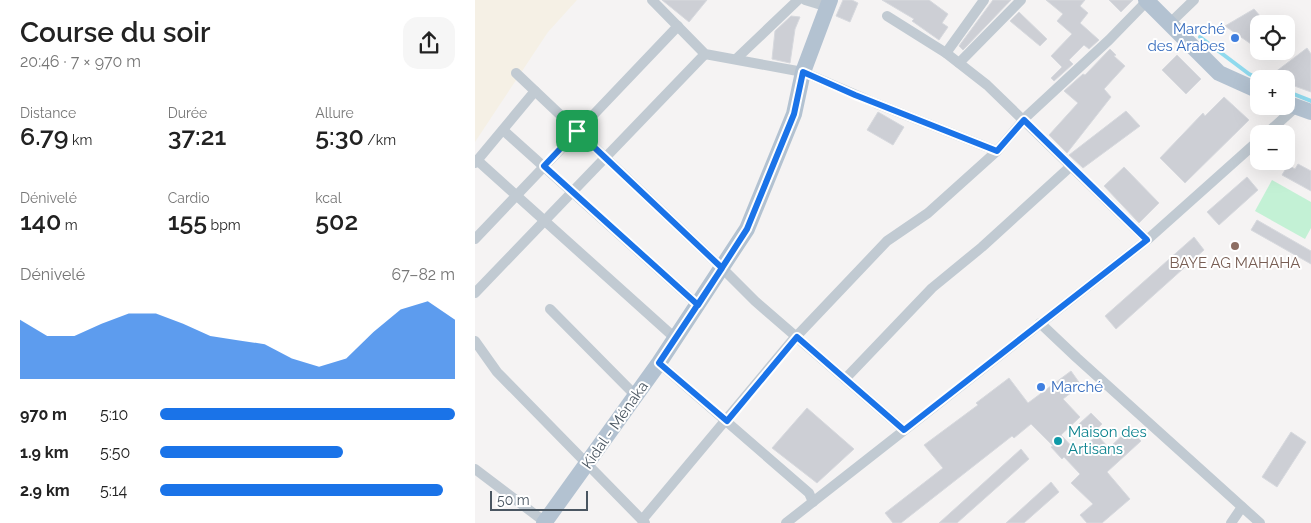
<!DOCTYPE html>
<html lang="fr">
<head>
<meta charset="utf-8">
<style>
	body { margin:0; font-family:Raleway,sans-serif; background:#f6f6f6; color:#222; height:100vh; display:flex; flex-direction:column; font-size:19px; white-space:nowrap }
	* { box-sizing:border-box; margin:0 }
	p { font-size:16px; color:#767676 }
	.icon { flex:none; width:28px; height:28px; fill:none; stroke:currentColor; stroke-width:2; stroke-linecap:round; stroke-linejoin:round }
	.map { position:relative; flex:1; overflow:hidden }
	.panel { display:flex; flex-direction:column; background:#fff; width:475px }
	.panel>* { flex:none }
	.tools { position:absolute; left:775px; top:15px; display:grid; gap:10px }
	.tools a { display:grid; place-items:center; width:45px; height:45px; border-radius:10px; background:#fff; box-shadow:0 5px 20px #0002; font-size:25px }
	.scale { position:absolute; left:15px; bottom:12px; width:98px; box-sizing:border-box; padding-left:5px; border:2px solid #4a5661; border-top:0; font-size:14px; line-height:18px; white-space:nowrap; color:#4a5661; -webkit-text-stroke:4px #fff; paint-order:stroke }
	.pin { position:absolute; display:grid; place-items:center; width:42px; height:42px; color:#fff; margin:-21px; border-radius:10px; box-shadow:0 2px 8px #0006 }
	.round { display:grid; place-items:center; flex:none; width:52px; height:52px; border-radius:15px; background:#f6f6f6 }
	.summary { display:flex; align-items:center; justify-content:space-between; height:85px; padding:0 20px }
	h1 { font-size:28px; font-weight:600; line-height:38px }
	.metrics { display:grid; grid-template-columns:repeat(3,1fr); gap:8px; height:85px; padding:5px 20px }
	.metrics div { display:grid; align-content:center }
	.metrics b { font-size:25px; font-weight:600 }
	.metrics small { font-size:14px; font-weight:400 }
	.metrics p { font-size:14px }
	.chart { height:140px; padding:10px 20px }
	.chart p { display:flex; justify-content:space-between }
	.chart svg { width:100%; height:90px; margin-top:5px; fill:#1a73e8; opacity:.7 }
	ul { padding:0 20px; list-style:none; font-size:16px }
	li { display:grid; grid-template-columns:80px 60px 1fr; align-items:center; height:38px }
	li i { height:12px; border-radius:6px; background:#1a73e8 }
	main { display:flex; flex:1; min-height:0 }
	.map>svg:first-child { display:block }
	.green { fill:#c3f1d5 }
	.sand { fill:#f5f0e5 }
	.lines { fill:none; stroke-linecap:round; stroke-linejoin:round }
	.stream { stroke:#90daee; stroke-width:4 }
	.building { fill:#cdcfd5; stroke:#d7d9de }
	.street { stroke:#c1cad2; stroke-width:10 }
	.primary { stroke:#b3c2d1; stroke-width:16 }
	.route-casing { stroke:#fff; stroke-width:10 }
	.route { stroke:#1a73e8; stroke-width:6 }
	.shop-dot { fill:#3f7fe0; stroke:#fff; stroke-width:2 }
	.education-dot { fill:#8d6e63; stroke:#fff; stroke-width:2 }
	.culture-dot { fill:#0f9aa8; stroke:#fff; stroke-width:2 }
	.labels { text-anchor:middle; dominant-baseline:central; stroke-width:4; stroke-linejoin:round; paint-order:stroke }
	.shop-label { font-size:15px; fill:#366cbe; stroke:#fff; text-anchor:end }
	.education-label { font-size:15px; fill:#785e54; stroke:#fff }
	.street-label { font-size:15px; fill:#4a5661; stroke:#fff }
	.culture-label { font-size:15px; fill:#0d838f; stroke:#fff; text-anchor:start }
</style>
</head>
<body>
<main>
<section class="panel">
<div class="summary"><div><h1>Course du soir</h1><p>20:46 · 7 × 970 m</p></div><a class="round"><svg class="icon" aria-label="share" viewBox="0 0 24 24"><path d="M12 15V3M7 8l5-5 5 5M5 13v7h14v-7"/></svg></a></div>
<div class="metrics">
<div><p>Distance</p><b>6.79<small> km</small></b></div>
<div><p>Durée</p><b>37:21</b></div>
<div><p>Allure</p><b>5:30<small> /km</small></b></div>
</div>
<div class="metrics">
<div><p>Dénivelé</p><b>140<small> m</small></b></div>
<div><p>Cardio</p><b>155<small> bpm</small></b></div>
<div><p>kcal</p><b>502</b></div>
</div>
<div class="chart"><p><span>Dénivelé</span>67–82 m</p>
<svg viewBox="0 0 160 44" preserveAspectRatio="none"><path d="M0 44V15L10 23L20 23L30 17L40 12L50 12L60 17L70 23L80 25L90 27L100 34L110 38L120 34L130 21L140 10L150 6L160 15V44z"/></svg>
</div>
<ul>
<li><b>970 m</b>5:10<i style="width:100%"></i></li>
<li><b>1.9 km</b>5:50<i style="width:62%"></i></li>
<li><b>2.9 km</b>5:14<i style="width:96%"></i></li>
</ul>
</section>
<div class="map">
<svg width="836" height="523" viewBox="0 0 836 523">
	<rect width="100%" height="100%" fill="#f5f3f3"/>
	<path class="green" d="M 797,180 L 836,202 L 836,228 L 830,239 L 780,211 Z"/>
	<path class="sand" d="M 0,0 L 102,0 L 73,32 L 0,142 Z"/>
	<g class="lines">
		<g class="stream">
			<path d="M 725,37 L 774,74 L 785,79"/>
			<path d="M 811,91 L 836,101"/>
		</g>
	</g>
	<g class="building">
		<path d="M 187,0 L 232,0 L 214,22 Z"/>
		<path d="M 368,0 L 377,0 L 383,3 L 375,22 L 361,16 Z"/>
		<path d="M 407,0 L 454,0 L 473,14 L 467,23 L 473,27 L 464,40 L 437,21 L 439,19 Z"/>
		<path d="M 518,0 L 536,0 L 488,50 L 484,46 Z"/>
		<path d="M 571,0 L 610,0 L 605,6 L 613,13 L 605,23 L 624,40 L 614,49 L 609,45 L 594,60 L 598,64 L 579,81 L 576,78 L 587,67 L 576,56 L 597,34 L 582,21 L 588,14 Z"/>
		<path d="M 634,0 L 658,0 L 646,12 Z"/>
		<path d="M 779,9 L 792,24 L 784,24 L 784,39 L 776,44 L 750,26 Z"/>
		<path d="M 544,12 L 572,39 L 565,46 L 535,21 Z"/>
		<path d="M 316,16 L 325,17 L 320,29 L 315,63 L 297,59 L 300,31 Z"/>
		<path d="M 832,48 L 836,54 L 836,92 L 811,83 L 811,79 L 791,79 Z"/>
		<path d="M 635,49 L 641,55 L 639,56 L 650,66 L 629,89 L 636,97 L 592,153 L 574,135 L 603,103 L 589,91 L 608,74 L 610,75 Z"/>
		<path d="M 702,55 L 726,79 L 711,94 L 687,70 Z"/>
		<path d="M 749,97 L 774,120 L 710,183 L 685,158 L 728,113 L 730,116 Z"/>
		<path d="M 651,111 L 665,126 L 608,168 L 594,155 Z"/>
		<path d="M 403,112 L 429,127 L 418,145 L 392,130 Z"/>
		<path d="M 823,164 L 836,171 L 836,191 L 807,175 L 813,165 L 820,169 Z"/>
		<path d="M 649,167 L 684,203 L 664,223 L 629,186 Z"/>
		<path d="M 772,177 L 783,190 L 744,225 L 732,212 Z"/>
		<path d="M 782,220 L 836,251 L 836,264 L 776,230 Z"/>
		<path d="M 719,237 L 729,250 L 641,329 L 630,316 Z"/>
		<path d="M 596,371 L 606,385 L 588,399 L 605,417 L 586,435 L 603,453 L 622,435 L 634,448 L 654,429 L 666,441 L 632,472 L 655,499 L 627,523 L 612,523 L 605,515 L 618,504 L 596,483 L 605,474 L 589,457 L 587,459 L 576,447 L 578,446 L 556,424 L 539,438 L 537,436 L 426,523 L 418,523 L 410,513 L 468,468 L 449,445 L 503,405 L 501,403 L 534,378 L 553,403 Z"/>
		<path d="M 332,408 L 379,449 L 342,483 L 297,448 Z"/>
		<path d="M 616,413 L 627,424 L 615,436 L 604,424 Z"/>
		<path d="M 816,432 L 831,442 L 802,487 L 787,477 Z"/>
		<path d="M 546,449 L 554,459 L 482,523 L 464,523 Z"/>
		<path d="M 576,482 L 584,492 L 549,523 L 531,523 Z"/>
	</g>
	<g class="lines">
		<g class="street">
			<path d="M 177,0 L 230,54 L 328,72 L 400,103 L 522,151"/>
			<path d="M 330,0 L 353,7"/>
			<path d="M 412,16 L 471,53 L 512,85 L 672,240"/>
			<path d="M 694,24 L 719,0"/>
			<path d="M 471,53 L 509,0"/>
			<path d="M 261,59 L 323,0"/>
			<path d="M 484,63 L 546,0"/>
			<path d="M 41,73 L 247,268 L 280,301 L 429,430"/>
			<path d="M 28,130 L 223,305"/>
			<path d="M 791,134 L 821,107"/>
			<path d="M 2,160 L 200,338"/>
			<path d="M 0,163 L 60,91"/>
			<path d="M 0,239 L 203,26"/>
			<path d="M 0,293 L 230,54"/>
			<path d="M 75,309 L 161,396"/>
			<path d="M 565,323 L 602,358 L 785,523"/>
			<path d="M 0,341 L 22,372 L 170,523"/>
			<path d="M 184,363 L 334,493 L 338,502"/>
			<path d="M 370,379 L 457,288 L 507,247 L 596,166"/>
			<path d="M 0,469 L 70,522"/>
			<path d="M 167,520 L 316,342 L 412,241 L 453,213 L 522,151 L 552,116 L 634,40 L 672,1"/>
			<path d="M 311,523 L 672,240 L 784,140"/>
			<path d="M 756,523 L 767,507"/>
		</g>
		<g class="primary">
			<path d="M 671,0 L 744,73 L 784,91"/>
			<path d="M 811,103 L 836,112"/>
			<path d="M 69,523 L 184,363 L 272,229 L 319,114 L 328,72 L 355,0"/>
		</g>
	</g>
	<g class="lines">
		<g class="route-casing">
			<path id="route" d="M 102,131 L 247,268 L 184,363 L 252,421 L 322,337 L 429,430 L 672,240 L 549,120 L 522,151 L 380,95 L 328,72 L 319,114 L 272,229 L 223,305 L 69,166 L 102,131"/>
		</g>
		<use href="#route" class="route"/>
	</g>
	<g class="shop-dot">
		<circle cx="760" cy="38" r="5"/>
		<circle cx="566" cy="387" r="5"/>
	</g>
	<circle class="education-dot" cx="760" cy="246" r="5"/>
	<circle class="culture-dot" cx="583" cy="441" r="5"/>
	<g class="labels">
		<g class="shop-label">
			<text x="750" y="29">Marché<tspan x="750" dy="17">des Arabes</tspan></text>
			<text x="576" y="387" text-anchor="start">Marché</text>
		</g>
		<g class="education-label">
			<text x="760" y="263">BAYE AG MAHAHA</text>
		</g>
		<g class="street-label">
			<text transform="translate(140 425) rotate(-55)">Kidal - Ménaka</text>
		</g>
		<g class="culture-label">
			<text x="593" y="432">Maison des<tspan x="593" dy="17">Artisans</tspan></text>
		</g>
	</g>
</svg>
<div class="tools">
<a><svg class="icon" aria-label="locate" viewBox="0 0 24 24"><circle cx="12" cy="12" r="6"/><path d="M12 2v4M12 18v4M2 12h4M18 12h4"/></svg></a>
<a>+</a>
<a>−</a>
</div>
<div class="scale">50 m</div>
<div class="pin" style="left:102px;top:131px;background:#1e9e55"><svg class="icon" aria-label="arrive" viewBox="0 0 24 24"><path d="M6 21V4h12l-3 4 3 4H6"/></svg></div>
</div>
</main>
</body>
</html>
